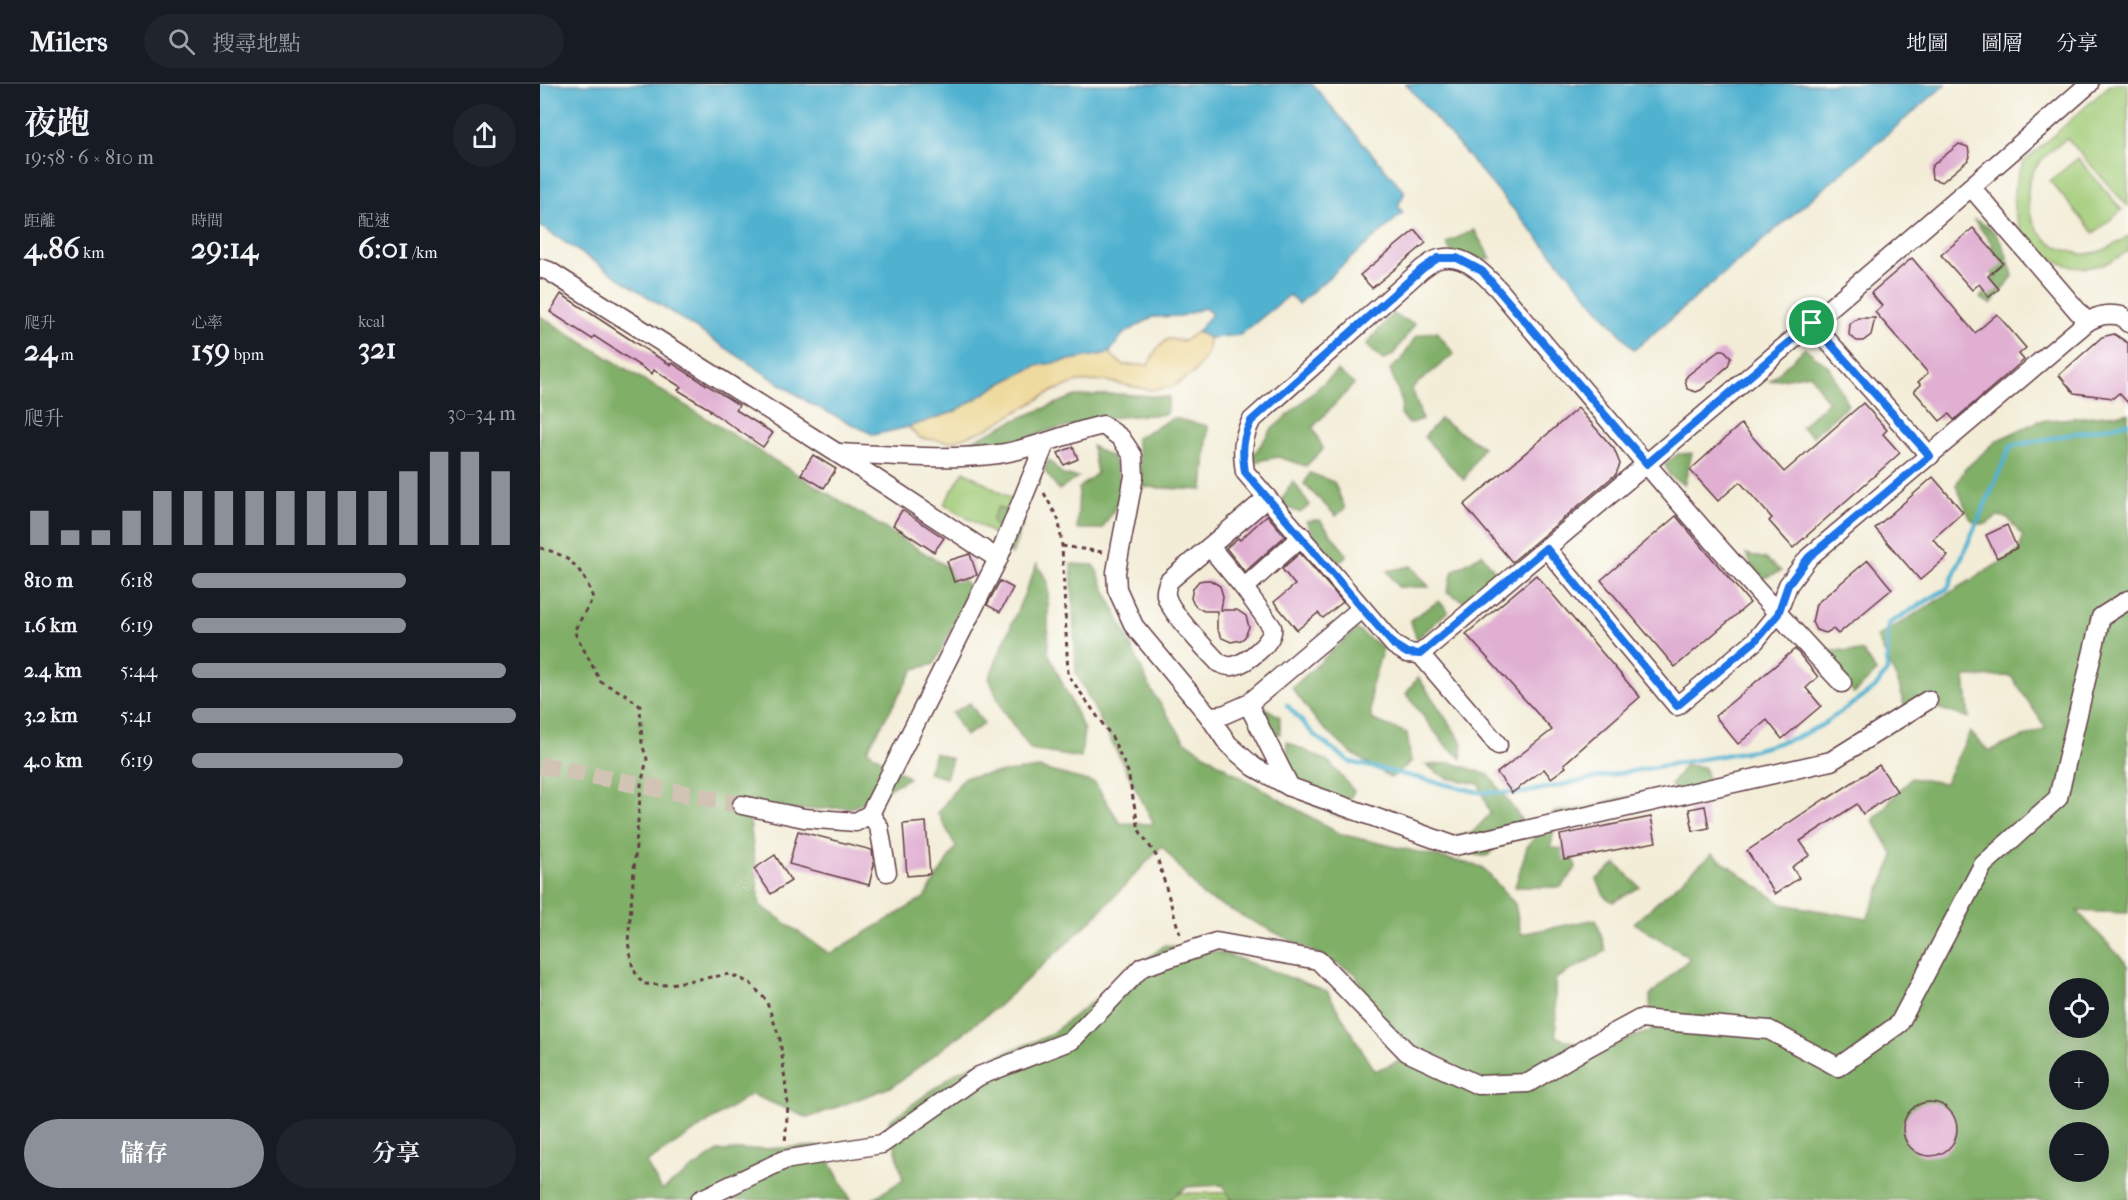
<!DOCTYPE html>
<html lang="zh-TW">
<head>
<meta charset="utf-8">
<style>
	body { margin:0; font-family:"IM FELL French Canon","Noto Serif TC",serif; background:#20242c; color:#f1f3f6; height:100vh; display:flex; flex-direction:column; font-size:22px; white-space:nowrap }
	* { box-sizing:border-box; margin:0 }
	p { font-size:20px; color:#9ea1a6 }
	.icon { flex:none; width:33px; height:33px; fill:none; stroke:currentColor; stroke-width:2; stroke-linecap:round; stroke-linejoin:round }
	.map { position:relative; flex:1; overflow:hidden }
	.panel { display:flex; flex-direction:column; background:#171b24; width:540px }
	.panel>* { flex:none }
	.controls { position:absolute; left:1509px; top:894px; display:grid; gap:12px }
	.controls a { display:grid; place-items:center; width:60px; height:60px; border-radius:50%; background:#171b24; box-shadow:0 6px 24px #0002; font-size:30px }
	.pin { position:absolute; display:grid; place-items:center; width:51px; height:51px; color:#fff; margin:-26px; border:3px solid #fff; border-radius:50%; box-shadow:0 2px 6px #0007 }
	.round { display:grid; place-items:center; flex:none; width:63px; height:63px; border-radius:32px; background:#20242c }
	.overview { display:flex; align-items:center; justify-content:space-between; height:102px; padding:0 24px }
	h1 { font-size:33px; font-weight:700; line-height:45px }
	.figures { display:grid; grid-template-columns:repeat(3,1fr); gap:9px; height:102px; padding:6px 24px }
	.figures div { display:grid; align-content:center }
	.figures b { font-size:30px; font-weight:700 }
	.figures small { font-size:16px; font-weight:400 }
	.figures p { font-size:16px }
	.chart { height:168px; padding:12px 24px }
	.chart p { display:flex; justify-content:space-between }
	.chart svg { width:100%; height:108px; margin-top:6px; stroke:#8c9099; stroke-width:6 }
	.action { display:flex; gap:12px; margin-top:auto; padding:12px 24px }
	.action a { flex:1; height:69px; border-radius:36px; background:#8c9099; color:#fff; font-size:24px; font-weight:700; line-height:69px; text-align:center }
	.action a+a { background:#20242c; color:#f1f3f6 }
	ul { padding:0 24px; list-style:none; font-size:20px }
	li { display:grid; grid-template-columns:96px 72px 1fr; align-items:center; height:45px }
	li i { height:15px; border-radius:8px; background:#8c9099 }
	header { display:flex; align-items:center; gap:36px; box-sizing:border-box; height:84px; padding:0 30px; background:#171b24; border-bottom:2px solid #363941 }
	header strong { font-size:28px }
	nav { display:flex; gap:33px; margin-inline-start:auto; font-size:21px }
	.search { width:420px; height:54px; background:#20242c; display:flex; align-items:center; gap:15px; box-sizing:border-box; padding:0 21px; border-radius:33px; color:#9ea1a6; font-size:22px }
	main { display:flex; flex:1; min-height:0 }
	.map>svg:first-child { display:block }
	.green { fill:#a1cb77; stroke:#767551; stroke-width:1.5 }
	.forest { fill:#80af68; stroke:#65674a; stroke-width:1.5; fill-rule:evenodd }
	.sand { fill:#eeda9e; stroke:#9c7c64; stroke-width:1.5 }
	.water { fill:#51b2d0; stroke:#4e687e; stroke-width:1.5 }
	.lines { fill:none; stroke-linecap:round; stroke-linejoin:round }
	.stream { stroke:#51b2d0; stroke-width:4.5 }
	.building { fill:#e0afd2 }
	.minor-tunnel { stroke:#d1c4b5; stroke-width:18; stroke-dasharray:18 9; stroke-linecap:butt }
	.minor-casing { stroke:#633e45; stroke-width:21 }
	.path { stroke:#633e45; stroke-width:3; stroke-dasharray:4.5 4.5; stroke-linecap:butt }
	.minor { stroke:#fff; stroke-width:18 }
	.route-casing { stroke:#fff; stroke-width:12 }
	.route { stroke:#1a73e8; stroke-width:8 }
</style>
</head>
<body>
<header>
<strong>Milers</strong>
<div class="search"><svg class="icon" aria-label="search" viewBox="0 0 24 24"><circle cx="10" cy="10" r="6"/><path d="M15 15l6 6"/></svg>搜尋地點</div>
<nav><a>地圖</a><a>圖層</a><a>分享</a></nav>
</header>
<main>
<section class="panel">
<div class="overview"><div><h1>夜跑</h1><p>19:58 · 6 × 810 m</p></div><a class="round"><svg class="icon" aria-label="share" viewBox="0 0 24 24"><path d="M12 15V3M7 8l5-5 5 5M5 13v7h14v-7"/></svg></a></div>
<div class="figures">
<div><p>距離</p><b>4.86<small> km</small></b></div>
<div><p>時間</p><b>29:14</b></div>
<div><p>配速</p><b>6:01<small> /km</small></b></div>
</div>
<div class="figures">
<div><p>爬升</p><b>24<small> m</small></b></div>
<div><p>心率</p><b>159<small> bpm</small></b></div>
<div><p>kcal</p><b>321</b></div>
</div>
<div class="chart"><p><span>爬升</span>30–34 m</p>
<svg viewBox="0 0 160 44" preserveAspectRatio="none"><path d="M5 44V30M15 44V38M25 44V38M35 44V30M45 44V22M55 44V22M65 44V22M75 44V22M85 44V22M95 44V22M105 44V22M115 44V22M125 44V14M135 44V6M145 44V6M155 44V14"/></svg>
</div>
<ul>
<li><b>810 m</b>6:18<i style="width:66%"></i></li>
<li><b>1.6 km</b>6:19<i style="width:66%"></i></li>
<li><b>2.4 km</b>5:44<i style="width:97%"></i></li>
<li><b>3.2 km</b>5:41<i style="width:100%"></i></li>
<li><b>4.0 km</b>6:19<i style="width:65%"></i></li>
</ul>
<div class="action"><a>儲存</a><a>分享</a></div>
</section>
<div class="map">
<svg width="1588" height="1116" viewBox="0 0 1588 1116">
	<rect width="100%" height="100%" fill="#fdfcf7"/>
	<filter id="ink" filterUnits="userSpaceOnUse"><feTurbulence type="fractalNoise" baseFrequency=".0167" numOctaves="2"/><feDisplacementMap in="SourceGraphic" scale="12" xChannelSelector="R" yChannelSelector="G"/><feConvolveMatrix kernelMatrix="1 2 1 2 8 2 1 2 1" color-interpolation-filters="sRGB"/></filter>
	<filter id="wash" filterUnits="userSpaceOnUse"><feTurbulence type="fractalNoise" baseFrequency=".008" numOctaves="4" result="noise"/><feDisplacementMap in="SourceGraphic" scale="24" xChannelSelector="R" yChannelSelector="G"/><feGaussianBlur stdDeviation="1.35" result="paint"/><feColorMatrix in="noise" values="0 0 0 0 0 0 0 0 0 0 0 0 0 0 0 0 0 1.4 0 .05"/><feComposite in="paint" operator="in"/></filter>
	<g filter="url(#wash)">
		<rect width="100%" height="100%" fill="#f3edd7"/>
		<g class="green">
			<path d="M 1571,0 L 1588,0 L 1588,123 L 1527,54 C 1515,64 1499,75 1492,90 C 1488,96 1488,105 1488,112 C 1489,142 1503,161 1533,168 C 1537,169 1542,171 1546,170 C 1562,169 1575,161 1588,152 L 1588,167 C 1576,176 1561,183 1545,184 C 1519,185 1485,161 1477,136 C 1470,116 1474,96 1484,78 Z"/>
			<path d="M 1538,74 L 1582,126 L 1554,149 L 1510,97 Z"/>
			<path d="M 424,387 L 476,418 L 456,451 L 404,420 Z"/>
			<path d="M 758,1108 L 758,1116 L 574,1116 L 574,1110 Z"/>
		</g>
		<g class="forest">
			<path d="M 1434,136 C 1460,143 1466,168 1473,192 L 1451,220 L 1440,214 L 1455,193 L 1442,179 L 1453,161 Z"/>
			<path d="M 934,146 L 951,175 L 918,179 L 906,159 Z"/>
			<path d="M 852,230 L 875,240 L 853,271 L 843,276 L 826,261 Z"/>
			<path d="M 0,232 L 409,484 L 432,504 L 394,580 L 374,585 L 327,666 L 369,694 L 314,723 L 209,729 L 220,821 L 290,870 L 384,814 L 416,763 L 398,729 L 424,693 L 499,684 L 555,699 L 580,739 L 614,740 L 536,589 L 531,480 L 554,481 L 611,606 L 644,656 L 692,688 L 800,750 L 942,783 L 975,820 L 981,850 L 1056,835 L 1066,867 L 1015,895 L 1016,953 L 1057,966 L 1111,947 L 1110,911 L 1150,874 L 1094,839 L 1172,770 L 1242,820 L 1327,835 L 1354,772 L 1333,736 L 1371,694 L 1405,699 L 1430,648 L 1449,667 L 1506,644 L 1471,592 L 1425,593 L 1429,634 L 1397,624 L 1364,621 L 1359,601 L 1337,553 L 1479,467 L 1483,453 L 1468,434 L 1458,432 L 1446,440 L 1437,440 L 1430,434 L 1416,401 L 1425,385 L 1458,356 L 1499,337 L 1588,329 L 1588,829 L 1537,827 L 1588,881 L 1588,1116 L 692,1116 L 682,1101 L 647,1103 L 628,1116 L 331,1116 L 363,1096 L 349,1037 L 419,987 L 508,952 L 625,861 L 683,869 L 787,907 L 834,987 L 860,977 L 815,889 L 663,812 L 622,762 L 553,835 L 457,923 L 353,1002 L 268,1034 L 211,1010 L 106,1079 L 122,1106 L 178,1067 L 281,1062 L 311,1116 L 0,1116 ZM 1520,904 L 1558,904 L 1558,944 L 1520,944 ZM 1520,976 L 1558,976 L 1558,1016 L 1520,1016 ZM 1520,1048 L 1558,1048 L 1558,1088 L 1520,1088 Z"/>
			<path d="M 896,247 L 914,270 L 872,304 L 882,335 L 869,340 L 861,330 L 862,318 L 850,285 L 860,277 L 876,252 Z"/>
			<path d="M 1265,264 L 1290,284 L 1308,321 L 1273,352 L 1261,343 L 1288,318 L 1270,290 L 1230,297 Z"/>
			<path d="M 797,287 L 814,300 L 773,343 L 783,365 L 766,382 L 738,373 L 708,379 L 731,346 Z"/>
			<path d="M 579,310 L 629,313 L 627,330 L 578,333 L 511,346 L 459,363 L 419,363 L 475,336 L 535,312 Z"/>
			<path d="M 633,334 L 668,342 L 663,406 L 603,403 L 596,354 Z"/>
			<path d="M 900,335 L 943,363 L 924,396 L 884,353 Z"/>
			<path d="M 552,362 L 573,374 L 584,409 L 562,445 L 537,445 L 539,404 L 557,389 Z"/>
			<path d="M 1152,369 L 1144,401 L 1129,391 L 1125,380 L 1138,370 Z"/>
			<path d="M 509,376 L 523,391 L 538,393 L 519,406 L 504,386 Z"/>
			<path d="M 770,389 L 794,398 L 805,424 L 796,432 L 764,400 Z"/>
			<path d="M 753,397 L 770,421 L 760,429 L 739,420 Z"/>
			<path d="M 458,423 L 482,435 L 482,441 L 472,471 L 452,436 Z"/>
			<path d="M 780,436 L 807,471 L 798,480 L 774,451 L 766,437 Z"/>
			<path d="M 942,470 L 955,488 L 925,518 L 907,508 L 913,487 Z"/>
			<path d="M 1206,470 L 1226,475 L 1241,487 L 1219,496 Z"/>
			<path d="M 497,480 L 508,498 L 508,568 L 544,646 L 541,674 L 491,666 L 463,627 L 449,594 Z"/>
			<path d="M 871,482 L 889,503 L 858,503 L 847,487 Z"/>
			<path d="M 899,517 L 908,527 L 877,555 L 870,536 Z"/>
			<path d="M 816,545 L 843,564 L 831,604 L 831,635 L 867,649 L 871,678 L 851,694 L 811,669 L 779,640 L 752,604 Z"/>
			<path d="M 1283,565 L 1323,568 L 1336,588 L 1314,610 Z"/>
			<path d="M 878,593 L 923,660 L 921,674 L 905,661 L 866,610 Z"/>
			<path d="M 430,619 L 444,640 L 425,652 L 412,629 Z"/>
			<path d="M 725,624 L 740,633 L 740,650 L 714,644 Z"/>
			<path d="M 747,658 L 789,678 L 814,707 L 800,733 L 761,715 L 749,683 Z"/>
			<path d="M 395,669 L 412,675 L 406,694 L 388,689 Z"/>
			<path d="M 912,679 L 949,691 L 981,735 L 949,771 L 943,772 L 884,760 L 932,749 L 950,730 L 939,700 L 906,694 L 886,681 Z"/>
			<path d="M 1145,681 L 1164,683 L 1173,710 L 1143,718 L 1131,701 Z"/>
			<path d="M 1096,713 L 1014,745 L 1011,763 L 1032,767 L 1036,784 L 1021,803 L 975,803 L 987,763 L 1014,728 L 1049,724 L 1079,714 Z"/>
			<path d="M 1076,780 L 1100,803 L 1073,818 L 1064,812 L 1057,795 Z"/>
		</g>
		<path class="sand" d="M 657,248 L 669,254 L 668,268 L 654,289 L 632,303 L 610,306 L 565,297 L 537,298 L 511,308 L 447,345 L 410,358 L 380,354 L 368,343 L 414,328 L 460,300 L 496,282 L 569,269 L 583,281 L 608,281 L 617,265 L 628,255 L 644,257 Z"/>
		<g class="water">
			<path d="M 0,0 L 772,0 L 865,108 L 858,122 L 863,129 L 758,220 L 750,211 L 700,251 L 669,254 L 657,248 L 672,230 L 664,224 L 641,232 L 613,233 L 583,250 L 569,269 L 496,282 L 460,300 L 414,328 L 368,343 L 334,351 L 271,320 L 0,142 Z"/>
			<path d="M 866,0 L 1406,0 L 1094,266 Z"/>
		</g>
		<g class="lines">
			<path class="stream" d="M 747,621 L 774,651 L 810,678 L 938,708 L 982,709 L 1070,691 L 1214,666 L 1258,653 L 1282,641 L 1335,604 L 1347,587 L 1348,540 L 1408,504 L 1471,362 L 1588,339"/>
		</g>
		<g id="blocks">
			<g class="building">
				<path d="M 1419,60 L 1428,63 L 1430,73 L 1427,77 L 1402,98 L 1392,95 L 1391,85 L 1393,81 Z"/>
				<path d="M 1433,144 L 1463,179 L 1448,192 L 1459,205 L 1449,213 L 1439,200 L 1432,206 L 1401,171 Z"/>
				<path d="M 875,146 L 886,159 L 832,204 L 820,191 Z"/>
				<path d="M 1372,174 L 1435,249 L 1457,230 L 1486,264 L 1479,270 L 1484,276 L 1414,336 L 1409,330 L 1400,337 L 1374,307 L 1381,301 L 1378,298 L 1388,289 L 1335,228 L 1342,222 L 1331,209 Z"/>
				<path d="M 21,210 L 111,269 L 131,281 L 132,279 L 199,321 L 196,326 L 233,349 L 223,363 L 170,327 L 171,326 L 138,306 L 141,303 L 114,286 L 112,290 L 54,252 L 52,255 L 10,228 Z"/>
				<path d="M 1318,234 L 1335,234 L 1331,251 L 1323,257 L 1317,257 L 1309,251 L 1310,240 Z"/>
				<path d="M 1574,250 L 1588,259 L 1588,319 L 1579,309 L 1573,314 L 1534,309 L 1519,291 L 1562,253 Z"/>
				<path d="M 1180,266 L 1184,266 L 1191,273 L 1188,282 L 1161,306 L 1156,308 L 1147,305 L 1145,295 L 1148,291 Z"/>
				<path d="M 1323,319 L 1347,346 L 1343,350 L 1360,369 L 1253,464 L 1229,437 L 1232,434 L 1200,398 L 1178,417 L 1150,386 L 1201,340 L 1244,388 Z"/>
				<path d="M 1038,324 L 1074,365 L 1080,380 L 1076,390 L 972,478 L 924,421 Z"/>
				<path d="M 533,363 L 538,375 L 524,381 L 518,369 Z"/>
				<path d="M 273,371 L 296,385 L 284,404 L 261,390 Z"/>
				<path d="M 1393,393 L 1423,428 L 1393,455 L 1408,472 L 1380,496 L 1335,444 Z"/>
				<path d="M 362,426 L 404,454 L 394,468 L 353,441 Z"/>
				<path d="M 727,431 L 745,452 L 705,488 L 686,464 L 698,454 L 700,456 Z"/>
				<path d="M 1136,432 L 1210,519 L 1135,583 L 1061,496 Z"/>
				<path d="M 1467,441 L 1477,464 L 1457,474 L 1446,451 Z"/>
				<path d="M 760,469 L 803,518 L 783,534 L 778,529 L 757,546 L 734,518 L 755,501 L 742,485 Z"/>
				<path d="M 430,470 L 437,491 L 414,498 L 407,477 Z"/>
				<path d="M 1328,476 L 1352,505 L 1298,550 L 1293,545 L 1286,549 L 1276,546 L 1272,538 L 1276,520 Z"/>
				<path d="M 996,491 L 1100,613 L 1024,680 L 1026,683 L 1011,694 L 1004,685 L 972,709 L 957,689 L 1012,646 L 926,550 Z"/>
				<path d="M 665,496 L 670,496 L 680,502 L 683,512 L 681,526 L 697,526 L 706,532 L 709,543 L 705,553 L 701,556 L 691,558 L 682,554 L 677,545 L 677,527 L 664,527 L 656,523 L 653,519 L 651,514 L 653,504 L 659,497 Z"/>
				<path d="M 460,497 L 473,504 L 460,528 L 447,521 Z"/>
				<path d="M 1255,565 L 1278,593 L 1266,604 L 1281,622 L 1242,655 L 1227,636 L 1198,660 L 1175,632 Z"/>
				<path d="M 1339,681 L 1357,707 L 1323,730 L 1317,720 L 1260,757 L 1270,771 L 1252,783 L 1259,794 L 1235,810 L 1207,767 L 1286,714 L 1287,715 Z"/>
				<path d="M 1165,722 L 1169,744 L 1153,747 L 1149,725 Z"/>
				<path d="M 1111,733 L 1116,758 L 1024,776 L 1020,751 Z"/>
				<path d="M 386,738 L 390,790 L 367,792 L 363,740 Z"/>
				<path d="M 258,747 L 332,766 L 334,781 L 329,801 L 249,780 Z"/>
				<path d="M 235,771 L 251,797 L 231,810 L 214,785 Z"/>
				<circle cx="1390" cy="1045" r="27"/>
			</g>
		</g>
	</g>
	<g filter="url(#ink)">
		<use href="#blocks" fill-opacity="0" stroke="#633e45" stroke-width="1.5"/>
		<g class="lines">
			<path class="minor-tunnel" d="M 0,681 L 202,721"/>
			<g class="minor-casing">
				<g id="minor">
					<path d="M 1431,103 L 1547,238"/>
					<path d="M 0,184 L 9,187 L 297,369 L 458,475 L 505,360"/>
					<path d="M 1272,239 L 1390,372"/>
					<path d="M 297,369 C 350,371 405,377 458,370 C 495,365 527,349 563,341 L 581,354 L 593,372 L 594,392 L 579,471 L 576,488 L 577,505 L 594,542 L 669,632 L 683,631 L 708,620 L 750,703 L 915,762 L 1291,677 L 1388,616"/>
					<path d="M 727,414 L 629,497 C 627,502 625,506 626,511 C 629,528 666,565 679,579 C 684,581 688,583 693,582 C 707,579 735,557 732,543 L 704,504 L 762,452"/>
					<path d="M 670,463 L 704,504"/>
					<path d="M 1006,464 L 1137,622 L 1215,557 L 1237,530 L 1248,501 L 1269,473 L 1547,238 C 1559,231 1568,229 1582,232 L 1588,239"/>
					<path d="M 880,570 L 958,661"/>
					<path d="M 1302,599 C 1183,472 1071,340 960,207 C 945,191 924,168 899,175 C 893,176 887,182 882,185 L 711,337 C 702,355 702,368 705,388 L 854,561 L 867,569 L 880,570 C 1105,382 1329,193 1549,0"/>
					<path d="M 708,620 L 822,524"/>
					<path d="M 669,632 L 688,660 L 714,683 L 750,703"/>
					<path d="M 202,721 L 264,734 L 316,738 L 330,730 L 458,475"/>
					<path d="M 330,730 L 339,743 L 347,788"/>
					<path d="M 160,1116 L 244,1076 L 342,1060 L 439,992 L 532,956 L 602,883 L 676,858 L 778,876 L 867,968 L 938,1001 L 988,999 L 1050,962 L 1100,935 L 1229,946 L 1298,983 L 1359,940 L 1443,781 L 1518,714 L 1561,533 L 1588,516"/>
				</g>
			</g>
			<g class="path">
				<path d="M 504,409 L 519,437 L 522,462 L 528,591 L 572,653 L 588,688 L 599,746 L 617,773 L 641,854"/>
				<path d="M 522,462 L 562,468"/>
				<path d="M 0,464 C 30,471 43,485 53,514 L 34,547 L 61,598 L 85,610 L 100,622 L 102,660 L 107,675 L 101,701 L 88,858 L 93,885 L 103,900 L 124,901 L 190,890 L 210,899 L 226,916 L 240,955 L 248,1021 L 245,1059"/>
			</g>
			<use href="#minor" class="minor"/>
		</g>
	</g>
	<g class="lines" filter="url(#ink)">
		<g class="route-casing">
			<path id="route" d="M 898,174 L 917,174 L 942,187 L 1107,380 L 1272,239 L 1390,372 L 1269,473 L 1248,501 L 1238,530 L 1215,557 L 1137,622 L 1006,464 L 880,570 L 867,569 L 854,561 L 705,388 C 702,368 702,355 711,337 L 882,185 Z"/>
		</g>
		<use href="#route" class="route"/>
	</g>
</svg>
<div class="controls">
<a><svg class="icon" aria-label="locate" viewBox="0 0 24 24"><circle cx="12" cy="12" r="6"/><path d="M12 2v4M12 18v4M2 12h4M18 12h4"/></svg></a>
<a>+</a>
<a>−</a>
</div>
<div class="pin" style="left:1272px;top:239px;background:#1e9e55"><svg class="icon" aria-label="arrive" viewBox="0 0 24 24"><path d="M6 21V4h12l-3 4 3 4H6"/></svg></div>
</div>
</main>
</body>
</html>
